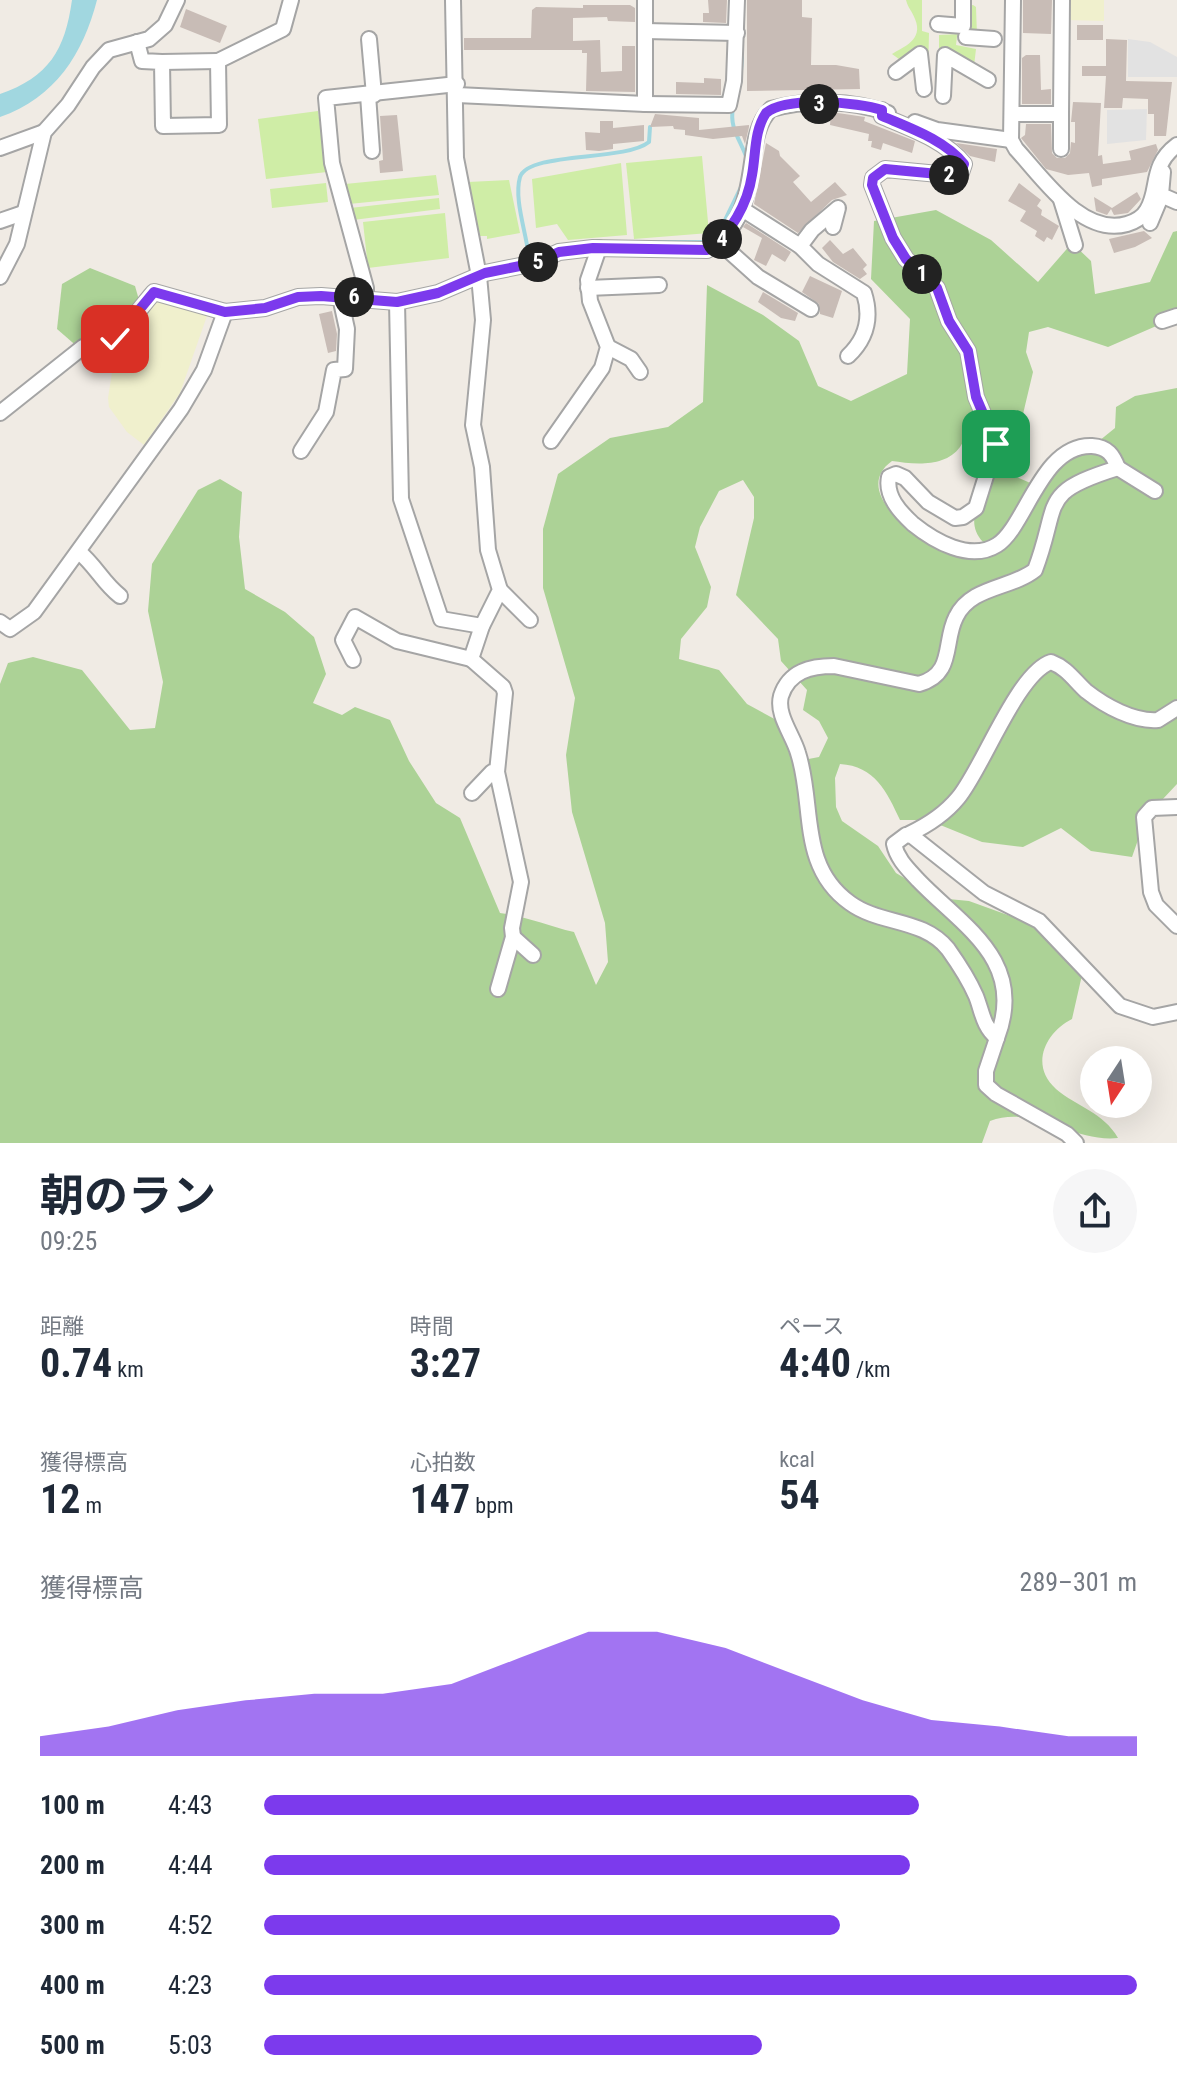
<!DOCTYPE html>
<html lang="ja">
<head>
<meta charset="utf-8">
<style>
	body { margin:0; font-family:"Roboto Condensed","Noto Sans JP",sans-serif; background:#f6f6f7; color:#1f2937; height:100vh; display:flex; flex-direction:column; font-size:30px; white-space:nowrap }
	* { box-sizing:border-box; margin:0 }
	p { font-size:26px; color:#747a83 }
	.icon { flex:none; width:44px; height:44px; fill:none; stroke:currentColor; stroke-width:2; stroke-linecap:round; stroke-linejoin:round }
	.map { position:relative; height:1143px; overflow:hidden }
	.panel { display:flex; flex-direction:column; background:#fff; flex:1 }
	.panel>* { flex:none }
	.needle { width:52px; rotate:192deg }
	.tools { position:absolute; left:1080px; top:1046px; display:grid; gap:16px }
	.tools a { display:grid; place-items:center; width:72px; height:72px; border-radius:50%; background:#fff; box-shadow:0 8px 32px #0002; font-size:40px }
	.pin { position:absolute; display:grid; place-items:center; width:68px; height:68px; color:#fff; margin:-34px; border-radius:16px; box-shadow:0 4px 12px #0006 }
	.km { position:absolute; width:40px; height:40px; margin:-20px; border-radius:50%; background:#222; color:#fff; font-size:22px; line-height:40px; text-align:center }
	.round { display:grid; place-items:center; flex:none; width:84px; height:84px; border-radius:42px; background:#f6f6f7 }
	.headline { display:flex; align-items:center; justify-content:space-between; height:136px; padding:0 40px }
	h1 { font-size:44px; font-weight:700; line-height:60px }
	.metrics { display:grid; grid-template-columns:repeat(3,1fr); gap:12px; height:136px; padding:8px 40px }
	.metrics div { display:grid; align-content:center }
	.metrics b { font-size:40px; font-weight:700 }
	.metrics small { font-size:22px; font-weight:400 }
	.metrics p { font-size:22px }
	.chart { height:224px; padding:16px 40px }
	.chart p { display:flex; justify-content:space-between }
	.chart svg { width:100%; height:144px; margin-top:8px; fill:#7c3aed; opacity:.7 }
	ul { padding:0 40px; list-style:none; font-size:26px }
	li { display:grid; grid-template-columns:128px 96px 1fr; align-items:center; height:60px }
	li i { height:20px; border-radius:10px; background:#7c3aed }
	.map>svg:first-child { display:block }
	.farmland { fill:#f0f0cd }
	.grass { fill:#cfeda6 }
	.forest { fill:#acd296; fill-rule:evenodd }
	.parking { fill:#e2e2e2 }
	.water { fill:#a1d7e0 }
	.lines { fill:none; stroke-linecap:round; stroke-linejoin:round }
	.stream { stroke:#a1d7e0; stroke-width:4 }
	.building { fill:#c8bcb6 }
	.minor-casing { stroke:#a5a5a5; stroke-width:18 }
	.minor { stroke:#fff; stroke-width:14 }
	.route-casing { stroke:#fff; stroke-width:16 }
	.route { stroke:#7c3aed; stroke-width:10 }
</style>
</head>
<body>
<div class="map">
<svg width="1177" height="1143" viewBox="0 0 1177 1143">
	<rect width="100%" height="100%" fill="#f0ebe4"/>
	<g class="farmland">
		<path d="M 1067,0 L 1104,0 L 1104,21 L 1067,20 Z"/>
		<path d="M 152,299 L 208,313 L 180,393 L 144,445 L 127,432 L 109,407 L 108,398 L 113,366 Z"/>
	</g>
	<g class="grass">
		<path d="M 906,0 L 922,0 L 922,31 L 929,33 L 928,76 L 924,49 L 903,62 L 892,54 C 903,47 924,40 915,19 C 912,11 908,8 906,0 Z"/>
		<path d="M 973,5 L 976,7 L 977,36 L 957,36 L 956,45 L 976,49 L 974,66 L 939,48 L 939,35 L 960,34 L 962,6 Z"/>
		<path d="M 318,111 L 327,172 L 266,179 L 258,119 Z"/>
		<path d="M 702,156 L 709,233 L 634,239 L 626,163 Z"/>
		<path d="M 621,163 L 627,235 L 568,240 L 557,224 L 536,228 L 532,179 Z"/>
		<path d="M 436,175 L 439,195 L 349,204 L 345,184 Z"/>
		<path d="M 509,180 L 520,233 L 487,239 L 487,236 L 480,236 L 468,182 Z"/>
		<path d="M 326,183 L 328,202 L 272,208 L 270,189 Z"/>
		<path d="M 439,198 L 440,209 L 353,220 L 350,208 Z"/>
		<path d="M 445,213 L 449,258 L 368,268 L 363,222 Z"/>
	</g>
	<g class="forest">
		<path d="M 936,210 L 991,240 L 1038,282 L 1072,243 L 1091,261 L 1095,294 L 1150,282 L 1173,232 L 1177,231 L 1177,317 L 1108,347 L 1048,327 L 1029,332 L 1026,352 L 1033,372 L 1018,435 L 1014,476 L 1035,485 L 1077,441 L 1099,441 L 1115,428 L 1116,407 L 1135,396 L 1177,388 L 1177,784 L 1146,817 L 1132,857 L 1091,851 L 1061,828 L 1023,847 L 982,842 L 928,820 L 900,820 C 887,792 875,766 840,764 L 835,778 L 836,807 L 842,821 L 878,846 L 896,873 L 938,898 L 969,901 L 1044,928 L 1082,975 L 1072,1019 C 1046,1032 1029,1065 1056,1089 C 1077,1107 1103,1112 1118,1138 C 1074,1143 1034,1104 990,1121 L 982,1143 L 0,1143 L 0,684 L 8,663 L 33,657 L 82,670 L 130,730 L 155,728 L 163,682 L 148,611 L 152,564 L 198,490 L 220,479 L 242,492 L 239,537 L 245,589 L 285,612 L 314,637 L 326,674 L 313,703 L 342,715 L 355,707 L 390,720 L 409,761 L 436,803 L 460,818 L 500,913 C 526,916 548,926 574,932 L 596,985 L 608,962 L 605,923 L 572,812 L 566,755 L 575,698 L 543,588 L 543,529 L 558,474 L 610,438 L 668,427 L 703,402 L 707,285 L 763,315 L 799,341 L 818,386 L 851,401 L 907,374 L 910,319 L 871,279 L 874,221 ZM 979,413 C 983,427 992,443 994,457 C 997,484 957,514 983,542 L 981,552 C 969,552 954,554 943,550 C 916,539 850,491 892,461 C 913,464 945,468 960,447 C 966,439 967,424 969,415 ZM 743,480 L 754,497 L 754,518 L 736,595 L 778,639 L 781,661 L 807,690 L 803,710 L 819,721 L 828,738 L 819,757 L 798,761 L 780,722 L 747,704 L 719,670 L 679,659 L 681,639 L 707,607 L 711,587 L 695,547 L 700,527 L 719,491 Z"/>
		<path d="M 90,268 L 135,286 L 139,300 L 111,340 L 80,349 L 57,329 L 62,284 Z"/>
	</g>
	<g class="parking">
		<path d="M 1128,39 L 1150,42 L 1177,57 L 1177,77 L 1128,77 Z"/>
		<path d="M 1147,109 L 1146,140 L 1107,144 L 1107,110 Z"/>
	</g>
	<path class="water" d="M 72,0 L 97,0 C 83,54 55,98 0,117 L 0,94 C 49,77 65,50 72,0 Z"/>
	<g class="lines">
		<g class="stream">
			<path d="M 740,84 L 742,57"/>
			<path d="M 733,108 C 729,129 741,140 747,159"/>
			<path d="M 645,242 L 706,242 L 725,220 L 741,187"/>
			<path d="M 528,251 C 525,229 514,198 520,177 C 529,151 624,162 649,142 L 650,127"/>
		</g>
	</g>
	<g class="building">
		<path d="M 708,0 L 727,0 L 726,23 L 703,22 L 703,13 L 709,13 Z"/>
		<path d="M 747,0 L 802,0 L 802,17 L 812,18 L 811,65 L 836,65 L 859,69 L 860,89 L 747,91 Z"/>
		<path d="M 1023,0 L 1052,0 L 1051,34 L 1023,33 Z"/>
		<path d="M 583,5 L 630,5 L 635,8 L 635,22 L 608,21 L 607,17 L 573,18 L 573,41 L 600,40 L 601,72 L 622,71 L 622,46 L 635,46 L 635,92 L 586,91 L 587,53 L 582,53 L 582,50 L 464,50 L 464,38 L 531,38 L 532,10 L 536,7 L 583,8 Z"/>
		<path d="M 186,9 L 227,26 L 220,43 L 180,27 Z"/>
		<rect x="1077" y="25" width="26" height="15"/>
		<path d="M 1106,39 L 1127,40 L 1126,81 L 1172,82 L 1166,136 L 1154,136 L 1154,114 L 1148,114 L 1148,99 L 1123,98 L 1122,108 L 1104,108 L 1106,76 L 1082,76 L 1082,66 L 1106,66 Z"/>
		<path d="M 1026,55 L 1040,55 L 1041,90 L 1051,89 L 1051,104 L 1022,104 L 1022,58 Z"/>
		<path d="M 704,78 L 721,79 L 721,95 L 676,94 L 676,82 L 704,83 Z"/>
		<path d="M 1073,102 L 1101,103 L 1098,156 L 1102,155 L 1103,164 L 1131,160 L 1129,151 L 1156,144 L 1158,150 L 1147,172 L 1102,179 L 1102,185 L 1092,187 L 1089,173 L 1068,175 L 1046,169 L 1021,138 L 1025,135 L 1026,124 L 1051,124 L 1052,153 L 1057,158 L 1065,158 L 1070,153 L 1071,142 L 1075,143 L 1075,122 L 1071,122 Z"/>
		<path d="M 831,112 L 865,117 L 864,121 L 915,141 L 912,153 L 883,143 L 881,150 L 871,147 L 872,141 L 868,141 L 869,134 L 830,125 Z"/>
		<path d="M 655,114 L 699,118 L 699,130 L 749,125 L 749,127 L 745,144 L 742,136 L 713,139 L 685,135 L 685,130 L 674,129 L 673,126 L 650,127 Z"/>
		<path d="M 397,115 L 403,171 L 380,173 L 379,161 L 383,160 L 380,116 Z"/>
		<path d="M 600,121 L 613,121 L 613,128 L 644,125 L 644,141 L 613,144 L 613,149 L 599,151 L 586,150 L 585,132 L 600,133 Z"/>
		<path d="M 766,143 L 779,151 L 780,156 L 800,176 L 793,182 L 811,202 L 835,182 L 847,195 L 832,200 L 798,233 L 754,204 Z"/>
		<path d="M 956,143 L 997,149 L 995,162 L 970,156 Z"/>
		<path d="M 1019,183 L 1041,200 L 1037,206 L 1042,210 L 1041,215 L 1059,226 L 1052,240 L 1047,237 L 1044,242 L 1035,236 L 1037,231 L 1020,221 L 1026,211 L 1008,201 Z"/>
		<path d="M 1137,192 L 1141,199 L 1128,213 L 1114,215 L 1111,209 L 1107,215 L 1096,211 L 1094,197 L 1112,208 Z"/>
		<path d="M 746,223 L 791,252 L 785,262 L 772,254 L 766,266 L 754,260 L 762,238 L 743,227 Z"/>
		<path d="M 1144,231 L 1152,238 L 1135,247 L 1114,253 L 1109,239 Z"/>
		<path d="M 830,240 L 843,254 L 853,248 L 867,265 L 863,269 L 867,274 L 860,279 L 833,262 L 822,248 Z"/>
		<path d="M 810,276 L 842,291 L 833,318 L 820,314 L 819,304 L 802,292 Z"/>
		<path d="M 763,292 L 798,313 L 795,321 L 781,318 L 758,302 Z"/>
		<path d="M 332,311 L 337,334 L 336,351 L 328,353 L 319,314 Z"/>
	</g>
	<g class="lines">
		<g class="minor-casing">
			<g id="minor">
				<path d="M 453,0 L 456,158 L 479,276 L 483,320 L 473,425 L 482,467 L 488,550 L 500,590 L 482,626 L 471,659 L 503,687 L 505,693 L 497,772 L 521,882 L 512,928 L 513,937 L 498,989"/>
				<path d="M 1013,0 L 1011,140 L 1016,149 C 1043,178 1082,237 1127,224 C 1134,222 1143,217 1147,210 C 1160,189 1149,166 1177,145"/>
				<path d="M 938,24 L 963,26 L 963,0"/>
				<path d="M 645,31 L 737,33"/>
				<path d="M 966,37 L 994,39"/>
				<path d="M 369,39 L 374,95"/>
				<path d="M 137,42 L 142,61 L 162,62 L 163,126 L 219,125 L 218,61 L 283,29 L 291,0"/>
				<path d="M 162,62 L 218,61"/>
				<path d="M 896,72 L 920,54 L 924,89"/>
				<path d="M 368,95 L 372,151"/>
				<path d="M 457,95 L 645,104 L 645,0"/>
				<path d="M 943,96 L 945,55 L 988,80"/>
				<path d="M 645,104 L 729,105 L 734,81 L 737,0"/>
				<path d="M 882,110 L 882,116 C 910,128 945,140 964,164 L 960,176 L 885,169 L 873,178 L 872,185 L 893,238 L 906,259 L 937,288 L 949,321 L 968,351 L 976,397 L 996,444 L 976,508 L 963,517 L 955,518 L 928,502 L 905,478 L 896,474 L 889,477 C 885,496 900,512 913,524 C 934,541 970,562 997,545 C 1026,527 1041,444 1092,446 C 1108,447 1113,455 1118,468 C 1037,493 1061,502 1035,570 C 1011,589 971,586 956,617 C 943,642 955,674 919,684 L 834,666 C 811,666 789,671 781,696 C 776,715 793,735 798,753 C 815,805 798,866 850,903 C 880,925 923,918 948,949 C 958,963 969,980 976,996 C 982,1011 983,1027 997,1038 C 1027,960 962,926 918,880 C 908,869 897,859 894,844 L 906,835 L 912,836 L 984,893 L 1039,921 L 1120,1006 L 1153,1017 L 1177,1012"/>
				<path d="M 1012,114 L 1061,114 L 1062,0"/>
				<path d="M 915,122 L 937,130 L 1011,140"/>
				<path d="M 0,148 L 44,132"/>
				<path d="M 1061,149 L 1061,114"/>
				<path d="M 1163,172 L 1161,195 L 1177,202"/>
				<path d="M 1061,200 L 1075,245"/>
				<path d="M 742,209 L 800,246 L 818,264 L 864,293 C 872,318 866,339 848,356"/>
				<path d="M 0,221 L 23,213"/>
				<path d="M 1150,223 L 1160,199"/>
				<path d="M 719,242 L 758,277 L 811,309"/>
				<path d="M 800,246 L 812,230 L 838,208 L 833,227"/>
				<path d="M 0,277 L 17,244 L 44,132 L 68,105 L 93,67 L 109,50 L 149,39 L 165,25 L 177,0"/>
				<path d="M 588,288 L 659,285"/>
				<path d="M 366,297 L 366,288 L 332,163 L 326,98 L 457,84"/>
				<path d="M 397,302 L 401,499 L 441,619 L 482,626"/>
				<path d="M 1162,321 L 1177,316"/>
				<path d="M 608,347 L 631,359 L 640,372"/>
				<path d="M 0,413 L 83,347 C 121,344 130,319 154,292 L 225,312 L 265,308 L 298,297 L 321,296 L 397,302 L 438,293 L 485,273 L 535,263 L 559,252 L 593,248 L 707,250 C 768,213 739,139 771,109 C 808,99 852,100 888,113"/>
				<path d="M 551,441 L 602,368 L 608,347 L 590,301 L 588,280 L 599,248"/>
				<path d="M 301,451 L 326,412 L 334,370 L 345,369 L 347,329 L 340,297"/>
				<path d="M 1118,468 L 1155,491"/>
				<path d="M 79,552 C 96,566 103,583 120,596"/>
				<path d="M 500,590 L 530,620"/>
				<path d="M 0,622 L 10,629 L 34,612 L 181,409 L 204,370 L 225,312"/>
				<path d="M 353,660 L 343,640 L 355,617 L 397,641 L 471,659"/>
				<path d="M 472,793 L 492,772 L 497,772"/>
				<path d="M 1177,807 L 1152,808 L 1144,817 L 1151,892 L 1156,905 L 1177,926"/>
				<path d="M 909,834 C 928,825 944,815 958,798 C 982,770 1017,673 1051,662 C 1067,668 1074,680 1086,691 C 1105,706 1134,722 1158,720 L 1177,708"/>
				<path d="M 513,937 L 533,955"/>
				<path d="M 997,1038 L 986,1071 L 986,1085 L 996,1094 L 1067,1134 L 1076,1143"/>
			</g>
		</g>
		<use href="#minor" class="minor"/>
	</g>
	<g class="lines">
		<g class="route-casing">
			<path id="route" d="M 115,339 L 154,292 L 225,312 L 265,308 L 298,297 L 321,296 L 397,302 L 438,293 L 485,273 L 535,263 L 559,252 L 593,248 L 707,250 C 731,235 748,202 752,175 C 756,154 754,131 766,113 C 787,96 858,102 882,110 L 882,116 C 910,128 945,140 964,164 L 960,176 L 885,169 L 873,178 L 872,185 L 893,238 L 906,259 L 937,288 L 949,321 L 968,351 L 976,397 L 996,444"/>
		</g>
		<use href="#route" class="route"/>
	</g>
</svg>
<div class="tools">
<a><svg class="needle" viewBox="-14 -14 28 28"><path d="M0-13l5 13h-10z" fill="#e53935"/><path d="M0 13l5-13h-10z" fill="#747a83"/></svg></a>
</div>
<div class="pin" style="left:996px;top:444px;background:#1e9e55"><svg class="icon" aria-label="arrive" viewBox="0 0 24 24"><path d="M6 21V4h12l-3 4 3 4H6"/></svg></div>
<div class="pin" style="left:115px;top:339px;background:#d93025"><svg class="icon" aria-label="check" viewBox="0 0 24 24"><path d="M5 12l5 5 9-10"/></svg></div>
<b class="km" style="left:922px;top:274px">1</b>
<b class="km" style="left:949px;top:175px">2</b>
<b class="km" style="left:819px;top:104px">3</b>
<b class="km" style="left:722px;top:239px">4</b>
<b class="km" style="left:538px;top:262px">5</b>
<b class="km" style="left:354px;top:297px">6</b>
</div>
<section class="panel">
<div class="headline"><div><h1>朝のラン</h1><p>09:25</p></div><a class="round"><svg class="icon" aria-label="share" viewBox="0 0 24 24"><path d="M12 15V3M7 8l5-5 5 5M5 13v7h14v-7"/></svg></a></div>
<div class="metrics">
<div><p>距離</p><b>0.74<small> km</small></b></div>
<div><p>時間</p><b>3:27</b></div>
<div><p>ペース</p><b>4:40<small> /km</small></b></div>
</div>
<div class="metrics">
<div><p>獲得標高</p><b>12<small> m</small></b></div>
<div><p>心拍数</p><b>147<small> bpm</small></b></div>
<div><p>kcal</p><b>54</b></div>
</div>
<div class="chart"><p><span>獲得標高</span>289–301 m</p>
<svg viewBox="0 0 160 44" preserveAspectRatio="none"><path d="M0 44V38L10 35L20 30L30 27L40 25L50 25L60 22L70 14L80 6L90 6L100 11L110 19L120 27L130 33L140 35L150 38L160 38V44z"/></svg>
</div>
<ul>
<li><b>100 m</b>4:43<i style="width:75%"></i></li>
<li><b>200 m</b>4:44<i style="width:74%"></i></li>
<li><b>300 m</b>4:52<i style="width:66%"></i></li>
<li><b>400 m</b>4:23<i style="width:100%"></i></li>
<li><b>500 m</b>5:03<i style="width:57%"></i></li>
</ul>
</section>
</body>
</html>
